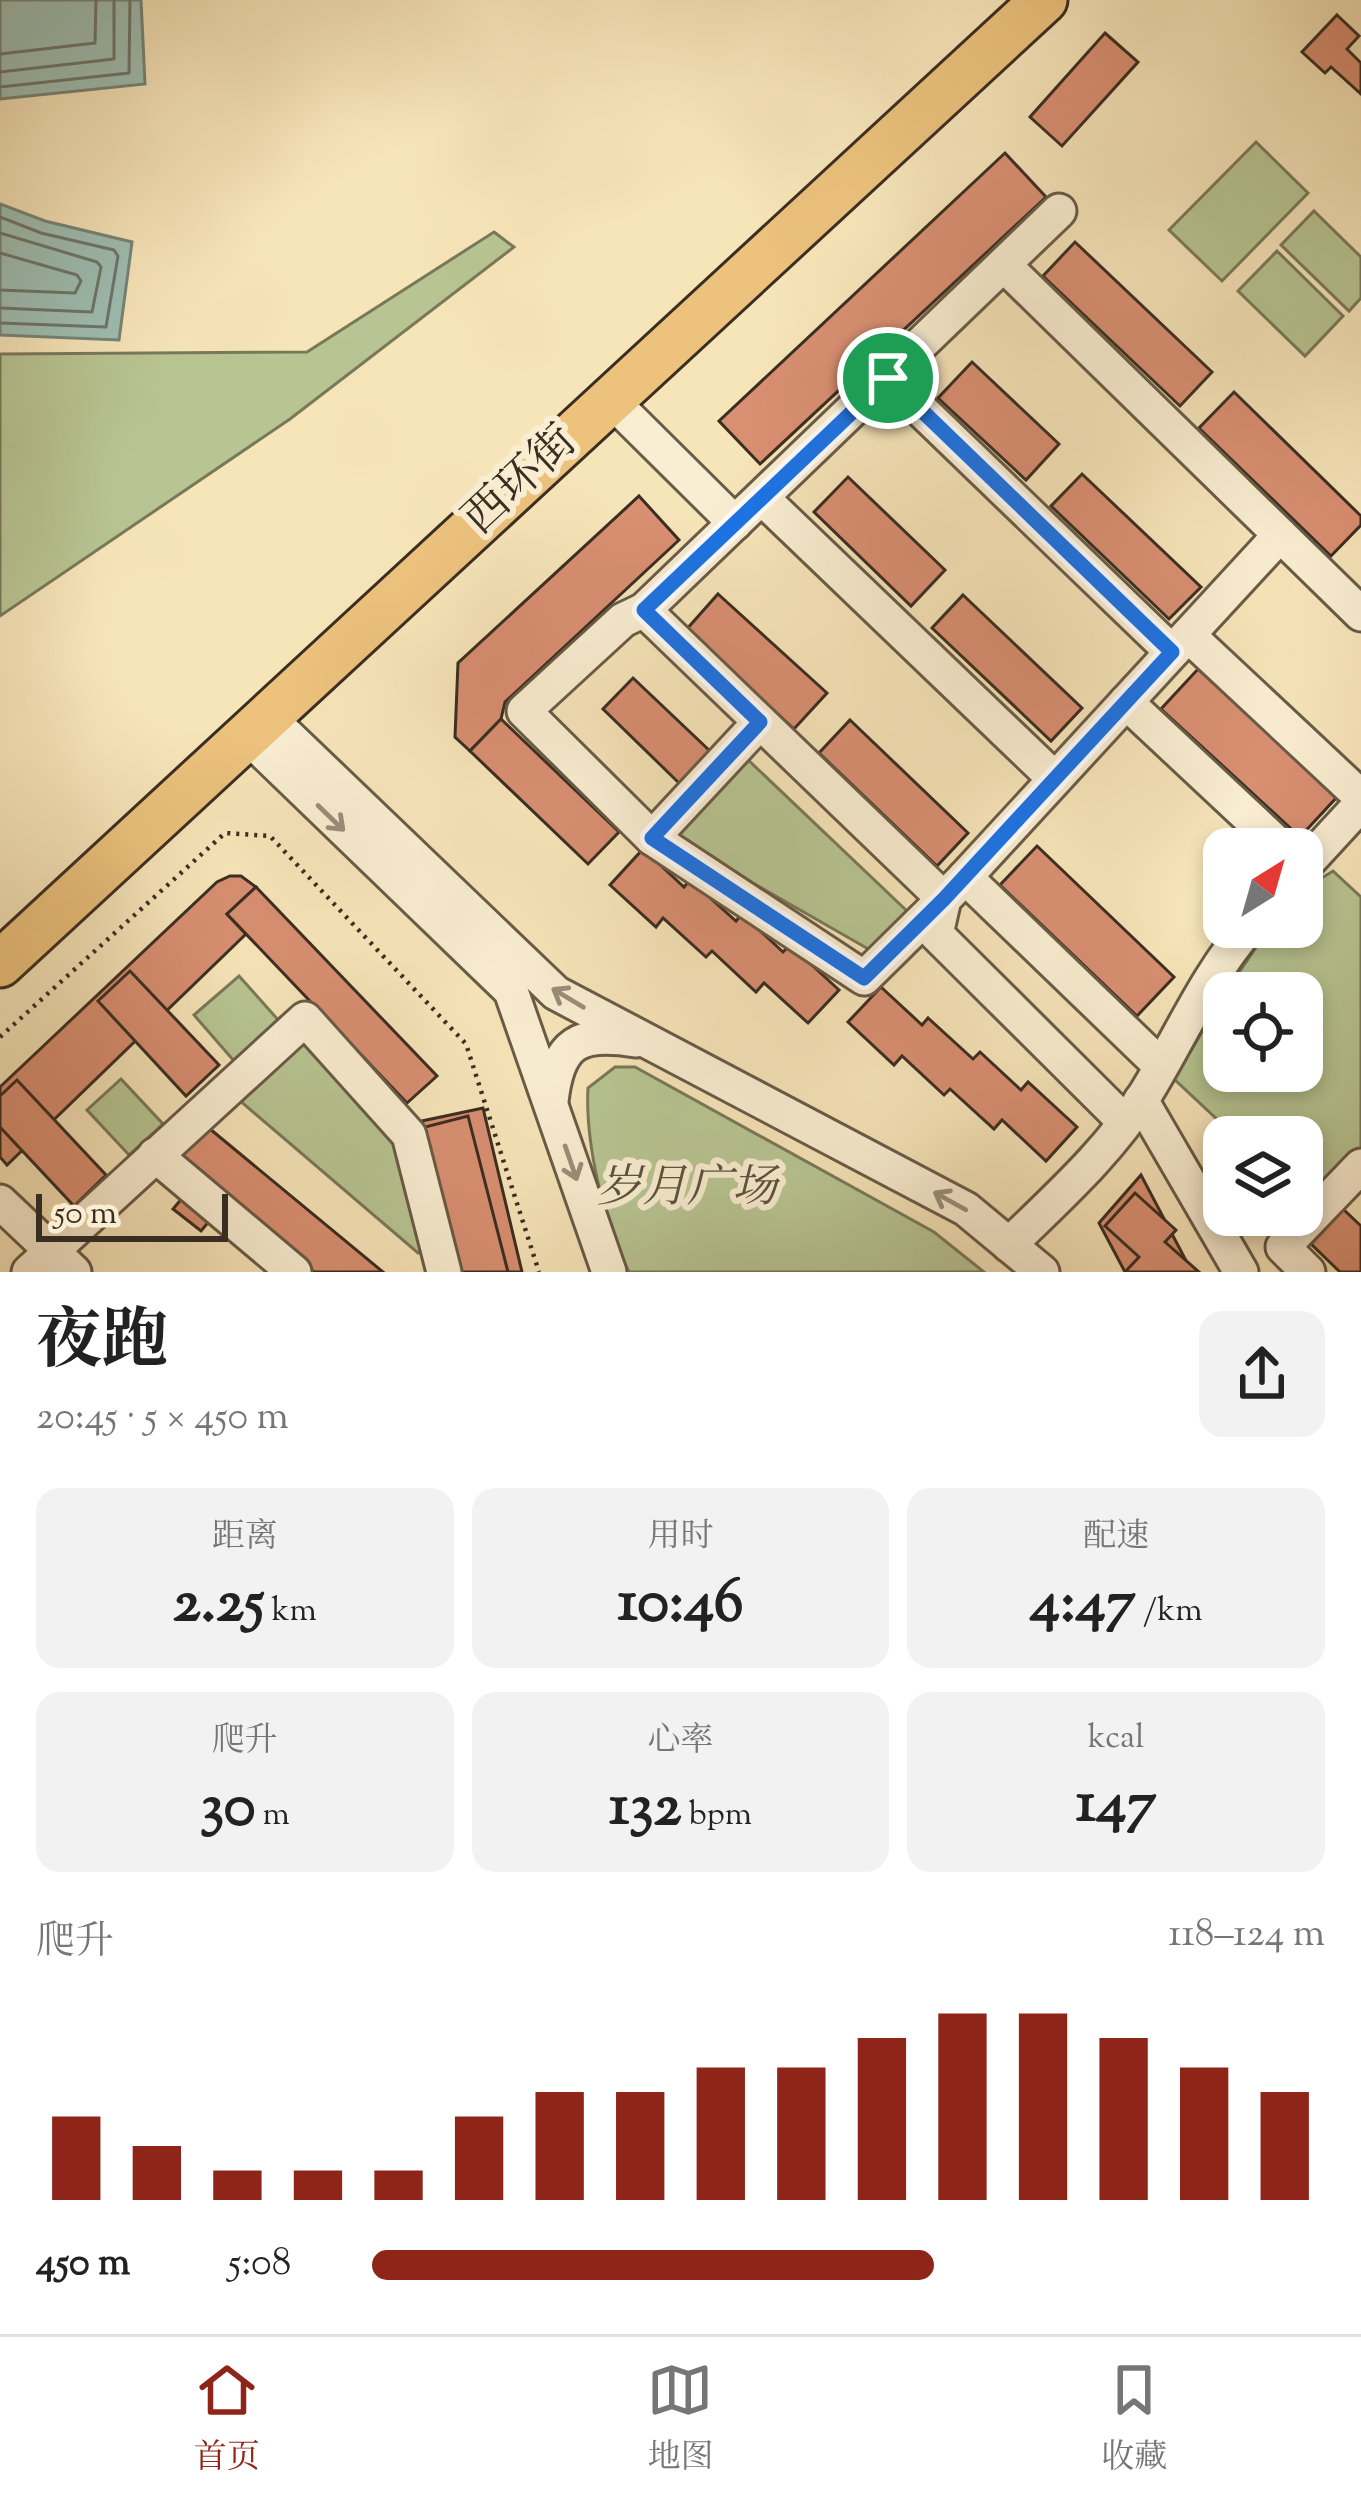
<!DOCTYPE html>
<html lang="zh">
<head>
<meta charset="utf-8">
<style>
	body { margin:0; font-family:"Sorts Mill Goudy","Noto Serif SC",serif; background:#f2f2f2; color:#222; height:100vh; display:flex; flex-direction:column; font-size:45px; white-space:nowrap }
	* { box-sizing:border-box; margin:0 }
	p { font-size:39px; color:#767676 }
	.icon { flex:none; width:66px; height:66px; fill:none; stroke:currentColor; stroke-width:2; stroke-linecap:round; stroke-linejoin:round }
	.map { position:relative; height:1272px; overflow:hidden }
	.drawer { display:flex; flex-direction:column; background:#fff; flex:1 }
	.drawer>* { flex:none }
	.needle { width:78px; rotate:37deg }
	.controls { position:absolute; left:1203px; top:828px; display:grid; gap:24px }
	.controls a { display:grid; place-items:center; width:120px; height:120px; border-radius:24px; background:#fff; box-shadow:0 6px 18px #0003; font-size:60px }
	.scale { position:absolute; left:36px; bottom:30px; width:192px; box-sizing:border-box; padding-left:12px; border:6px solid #3a2d21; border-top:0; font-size:33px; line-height:42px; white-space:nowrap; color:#3a2d21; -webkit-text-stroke:9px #faeed2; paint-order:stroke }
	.pin { position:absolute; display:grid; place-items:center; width:102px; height:102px; color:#fff; margin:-51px; border:6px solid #fff; border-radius:50%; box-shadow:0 3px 12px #0007 }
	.round { display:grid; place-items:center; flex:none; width:126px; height:126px; border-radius:24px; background:#f2f2f2 }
	.overview { display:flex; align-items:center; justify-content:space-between; height:204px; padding:0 36px }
	h1 { font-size:66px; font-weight:700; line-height:90px }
	.figures { display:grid; grid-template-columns:repeat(3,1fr); gap:18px; height:204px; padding:12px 36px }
	.figures div { display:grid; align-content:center; border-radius:24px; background:#f2f2f2; text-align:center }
	.figures b { font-size:60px; font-weight:700 }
	.figures small { font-size:33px; font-weight:400 }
	.figures p { font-size:33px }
	.chart { height:336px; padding:24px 36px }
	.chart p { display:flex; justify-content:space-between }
	.chart svg { width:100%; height:216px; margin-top:12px; stroke:#8f2418; stroke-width:6 }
	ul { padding:0 36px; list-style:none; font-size:39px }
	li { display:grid; grid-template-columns:192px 144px 1fr; align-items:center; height:90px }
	li i { height:30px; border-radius:15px; background:#8f2418 }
	.tabs { display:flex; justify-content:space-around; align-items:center; height:168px; border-top:3px solid #e0e0e0; background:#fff; font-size:33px; color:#767676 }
	.tabs a { display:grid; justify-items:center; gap:6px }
	.tabs .active { color:#8f2418 }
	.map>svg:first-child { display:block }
	.green { fill:#b8c593; stroke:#79795a; stroke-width:3 }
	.water { fill:#9ebfb4; stroke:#768579; stroke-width:3 }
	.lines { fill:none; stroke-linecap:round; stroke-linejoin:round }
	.shore { stroke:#6c766a; stroke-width:3 }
	.building { fill:#d98f72; stroke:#3a2d21; stroke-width:3 }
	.minor-casing { stroke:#695b47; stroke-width:39 }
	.major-casing { stroke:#3a2d21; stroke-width:51 }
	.path { stroke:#3a2d21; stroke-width:4.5; stroke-dasharray:3 6; stroke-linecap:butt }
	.minor { stroke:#faeed2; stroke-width:33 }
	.major { stroke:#ecc27d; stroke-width:45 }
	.oneway { stroke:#9a8e7a }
	.route-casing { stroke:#fff; stroke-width:24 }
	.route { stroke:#1a73e8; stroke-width:15 }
	.labels { text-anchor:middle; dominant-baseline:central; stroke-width:12; stroke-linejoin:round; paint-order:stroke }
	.street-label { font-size:45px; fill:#3a2d21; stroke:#faeed2 }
	.park-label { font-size:45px; font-style:italic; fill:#5a533e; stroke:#faeed2 }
</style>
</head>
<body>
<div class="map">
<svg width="1361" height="1272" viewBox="0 0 1361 1272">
	<rect width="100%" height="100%" fill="#f7e5ba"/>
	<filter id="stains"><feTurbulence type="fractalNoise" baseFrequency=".00167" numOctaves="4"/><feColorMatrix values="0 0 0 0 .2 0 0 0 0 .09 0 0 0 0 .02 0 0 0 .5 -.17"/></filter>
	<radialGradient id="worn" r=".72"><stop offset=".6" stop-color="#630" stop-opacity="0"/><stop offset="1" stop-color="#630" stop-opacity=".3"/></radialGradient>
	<g class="green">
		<path d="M 1256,142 L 1308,193 L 1222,281 L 1169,230 Z"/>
		<path d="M 1314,211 L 1361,257 L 1361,298 L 1349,311 L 1281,245 Z"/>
		<path d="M 494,232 L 514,247 L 290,419 L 0,616 L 0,354 L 307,352 Z"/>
		<path d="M 1277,251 L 1343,316 L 1305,356 L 1238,291 Z"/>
		<path d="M 744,756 L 908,912 L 870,950 L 669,835 Z"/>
		<path d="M 1333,871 L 1361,897 L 1361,1151 L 1309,1205 L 1302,1198 L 1302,1137 L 1236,1137 L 1174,1079 L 1224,995 L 1224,1071 L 1302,1071 L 1302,993 L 1225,993 L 1270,927 L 1302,927 L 1302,890 Z"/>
		<path d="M 239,976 L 280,1022 L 234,1061 L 194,1015 Z"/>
		<path d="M 302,1041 L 398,1148 L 425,1246 L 418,1253 L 239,1100 Z"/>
		<path d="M 615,1067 L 635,1067 L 934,1232 L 984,1272 L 629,1272 C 604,1226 585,1141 588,1088 Z"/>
		<path d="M 121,1079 L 163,1124 L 129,1155 L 87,1110 Z"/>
	</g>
	<g class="water">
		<path d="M 0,0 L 141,0 L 145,84 L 0,99 Z"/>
		<path d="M 0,204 L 45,221 L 132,242 L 119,340 L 0,335 Z"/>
	</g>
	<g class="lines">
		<g class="shore">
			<path d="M 0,54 L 95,43 L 96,0"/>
			<path d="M 0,72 L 114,59 L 114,0"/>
			<path d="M 0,87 L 129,73 L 130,0"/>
			<path d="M 0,217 L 41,233 L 114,250 L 118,256 L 106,327 L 0,323"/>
			<path d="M 0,233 L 97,262 L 101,267 L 92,312 L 0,308"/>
			<path d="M 0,253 L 77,275 L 81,281 L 75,293 L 0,290"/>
		</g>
	</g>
	<g class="building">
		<path d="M 1337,15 L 1359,36 L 1347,49 L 1361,63 L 1361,94 L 1331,67 L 1325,73 L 1302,52 Z"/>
		<path d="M 1105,33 L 1138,62 L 1062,146 L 1030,117 Z"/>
		<path d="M 1005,153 L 1046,197 L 760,464 L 719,421 Z"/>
		<path d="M 1075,242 L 1212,372 L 1180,406 L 1043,276 Z"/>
		<path d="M 972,362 L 1059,444 L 1026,480 L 938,398 Z"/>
		<path d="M 1234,392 L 1361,516 L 1361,525 L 1331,556 L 1199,428 Z"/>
		<path d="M 1082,474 L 1201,587 L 1169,619 L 1051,506 Z"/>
		<path d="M 848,477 L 945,570 L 911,606 L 814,512 Z"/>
		<path d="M 639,496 L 679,540 L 505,702 L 501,719 L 470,751 L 455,737 L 458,663 Z"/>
		<path d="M 718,594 L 827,693 L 794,729 L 686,630 Z"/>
		<path d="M 963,595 L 1082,708 L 1051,741 L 932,628 Z"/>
		<path d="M 1198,669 L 1337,797 L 1300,837 L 1161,709 Z"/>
		<path d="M 633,678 L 711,752 L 680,784 L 603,709 Z"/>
		<path d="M 501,719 L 619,832 L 588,864 L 470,751 Z"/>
		<path d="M 850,720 L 968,833 L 937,866 L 819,753 Z"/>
		<path d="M 1037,846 L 1174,977 L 1137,1016 L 1000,885 Z"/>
		<path d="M 643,849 L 684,887 L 690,880 L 736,921 L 742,914 L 783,952 L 790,945 L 839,990 L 808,1023 L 764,983 L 756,992 L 712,951 L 706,957 L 663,918 L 656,927 L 610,885 Z"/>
		<path d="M 230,876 L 241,876 L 256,887 L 227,914 L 246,934 L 7,1165 L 0,1157 L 0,1087 L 217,882 Z"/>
		<path d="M 256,887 L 437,1076 L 407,1103 L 227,914 Z"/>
		<path d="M 130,971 L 219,1065 L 186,1096 L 98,1001 Z"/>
		<path d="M 881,987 L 922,1025 L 928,1018 L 973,1059 L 980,1052 L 1021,1090 L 1028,1082 L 1077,1127 L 1046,1161 L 1002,1120 L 994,1129 L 950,1089 L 944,1095 L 902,1056 L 894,1065 L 848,1022 Z"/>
		<path d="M 17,1080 L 106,1175 L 74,1206 L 0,1127 L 0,1096 Z"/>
		<path d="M 483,1108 L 522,1272 L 461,1272 L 422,1121 Z"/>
		<path d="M 468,1116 L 508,1272 L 462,1272 L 425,1127 Z"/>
		<path d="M 204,1124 L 383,1272 L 314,1272 L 176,1158 Z"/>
		<path d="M 1141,1175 L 1192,1272 L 1125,1272 L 1099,1223 Z"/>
		<path d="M 1135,1193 L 1176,1230 L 1165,1242 L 1199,1272 L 1125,1272 L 1139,1257 L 1105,1226 Z"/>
		<path d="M 183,1197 L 211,1219 L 201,1231 L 173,1209 Z"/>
		<path d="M 1343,1209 L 1361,1226 L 1361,1272 L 1340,1272 L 1311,1244 Z"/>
	</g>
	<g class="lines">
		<g class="minor-casing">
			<g id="minor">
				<path d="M 1059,211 L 644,610 L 944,899 L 965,877 L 1161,1066"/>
				<path d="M 1006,267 L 1361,614"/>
				<path d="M 888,378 L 1172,652"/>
				<path d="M 611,400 L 735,523"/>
				<path d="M 762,498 L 1055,779"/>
				<path d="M 644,610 L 623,620 L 524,711 L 652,838 L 864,978 L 944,899"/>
				<path d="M 1188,635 L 1361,797"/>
				<path d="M 1126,702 L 1283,849"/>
				<path d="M 268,717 L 556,993 L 966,1209 L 1042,1272"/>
				<path d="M 247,736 L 511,991 L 609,1272"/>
				<path d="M 652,838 L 760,722"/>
				<path d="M 1302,868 L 1361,804"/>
				<path d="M 965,877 L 1280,535"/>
				<path d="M 944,899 L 936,934 L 1125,1122"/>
				<path d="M 1141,1100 L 1241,1272"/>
				<path d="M 551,1101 C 558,1042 578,1031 636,1040"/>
				<path d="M 155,1155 L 294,1272"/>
				<path d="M 0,1202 L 74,1272"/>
				<path d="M 1009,1245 C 1058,1197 1109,1152 1146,1093 C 1180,1038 1206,976 1249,927"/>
				<path d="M 29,1272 L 305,1019 L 409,1135 L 444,1272"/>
				<path d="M 1308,1272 L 1283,1247 L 1361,1166"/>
			</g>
		</g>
		<g class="major-casing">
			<path id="major" d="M 0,964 L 1044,0"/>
		</g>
		<path class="path" d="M 0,1037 L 225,833 L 270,836 L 466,1044 L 539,1272"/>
		<use href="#minor" class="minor"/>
		<use href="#major" class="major"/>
	</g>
	<defs><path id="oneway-shaft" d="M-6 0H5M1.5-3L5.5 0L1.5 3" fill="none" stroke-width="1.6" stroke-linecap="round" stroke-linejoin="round" transform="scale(3)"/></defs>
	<g class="oneway">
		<use href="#oneway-shaft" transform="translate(331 818) rotate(44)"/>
		<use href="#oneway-shaft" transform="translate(568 998) rotate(-149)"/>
		<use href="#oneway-shaft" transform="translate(571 1163) rotate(71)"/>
		<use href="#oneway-shaft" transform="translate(950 1201) rotate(-151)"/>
	</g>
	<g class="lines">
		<g class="route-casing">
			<path id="route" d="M 888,378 L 1172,652 L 944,899 L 864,978 L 652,838 L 760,722 L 644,610 Z"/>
		</g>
		<use href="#route" class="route"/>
	</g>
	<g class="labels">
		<g class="street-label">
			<text transform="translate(522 482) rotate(-43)">西环街</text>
		</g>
		<g class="park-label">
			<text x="687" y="1190">岁月广场</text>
		</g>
	</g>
	<rect width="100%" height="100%" filter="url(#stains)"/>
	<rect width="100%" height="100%" fill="url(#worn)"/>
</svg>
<div class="controls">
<a><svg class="needle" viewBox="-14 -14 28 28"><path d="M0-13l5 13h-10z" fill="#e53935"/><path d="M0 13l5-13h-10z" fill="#767676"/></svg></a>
<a><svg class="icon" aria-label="locate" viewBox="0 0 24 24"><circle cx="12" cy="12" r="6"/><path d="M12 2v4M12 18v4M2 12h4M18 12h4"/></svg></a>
<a><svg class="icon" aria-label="layers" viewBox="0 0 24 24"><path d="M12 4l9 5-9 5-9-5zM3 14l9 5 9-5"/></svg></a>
</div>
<div class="scale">50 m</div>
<div class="pin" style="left:888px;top:378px;background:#1e9e55"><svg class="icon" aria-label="arrive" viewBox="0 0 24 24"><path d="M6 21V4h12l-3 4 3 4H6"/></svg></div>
</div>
<section class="drawer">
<div class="overview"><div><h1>夜跑</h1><p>20:45 · 5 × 450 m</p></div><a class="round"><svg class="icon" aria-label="share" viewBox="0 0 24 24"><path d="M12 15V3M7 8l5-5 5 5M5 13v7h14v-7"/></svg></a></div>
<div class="figures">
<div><p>距离</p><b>2.25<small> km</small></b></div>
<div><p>用时</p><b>10:46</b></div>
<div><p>配速</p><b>4:47<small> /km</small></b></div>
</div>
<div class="figures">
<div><p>爬升</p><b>30<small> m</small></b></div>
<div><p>心率</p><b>132<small> bpm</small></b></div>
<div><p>kcal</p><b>147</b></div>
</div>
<div class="chart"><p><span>爬升</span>118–124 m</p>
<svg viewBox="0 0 160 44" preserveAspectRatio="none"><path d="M5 44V27M15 44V33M25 44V38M35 44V38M45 44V38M55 44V27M65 44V22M75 44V22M85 44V17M95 44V17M105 44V11M115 44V6M125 44V6M135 44V11M145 44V17M155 44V22"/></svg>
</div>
<ul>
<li><b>450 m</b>5:08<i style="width:59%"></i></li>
</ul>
</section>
<nav class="tabs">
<a class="active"><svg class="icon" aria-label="home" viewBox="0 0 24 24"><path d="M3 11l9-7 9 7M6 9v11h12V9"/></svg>首页</a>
<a><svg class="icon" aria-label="map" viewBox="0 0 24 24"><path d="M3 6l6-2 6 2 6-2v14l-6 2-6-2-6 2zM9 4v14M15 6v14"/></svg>地图</a>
<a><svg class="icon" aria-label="saved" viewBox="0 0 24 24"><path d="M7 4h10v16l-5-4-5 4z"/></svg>收藏</a>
</nav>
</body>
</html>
